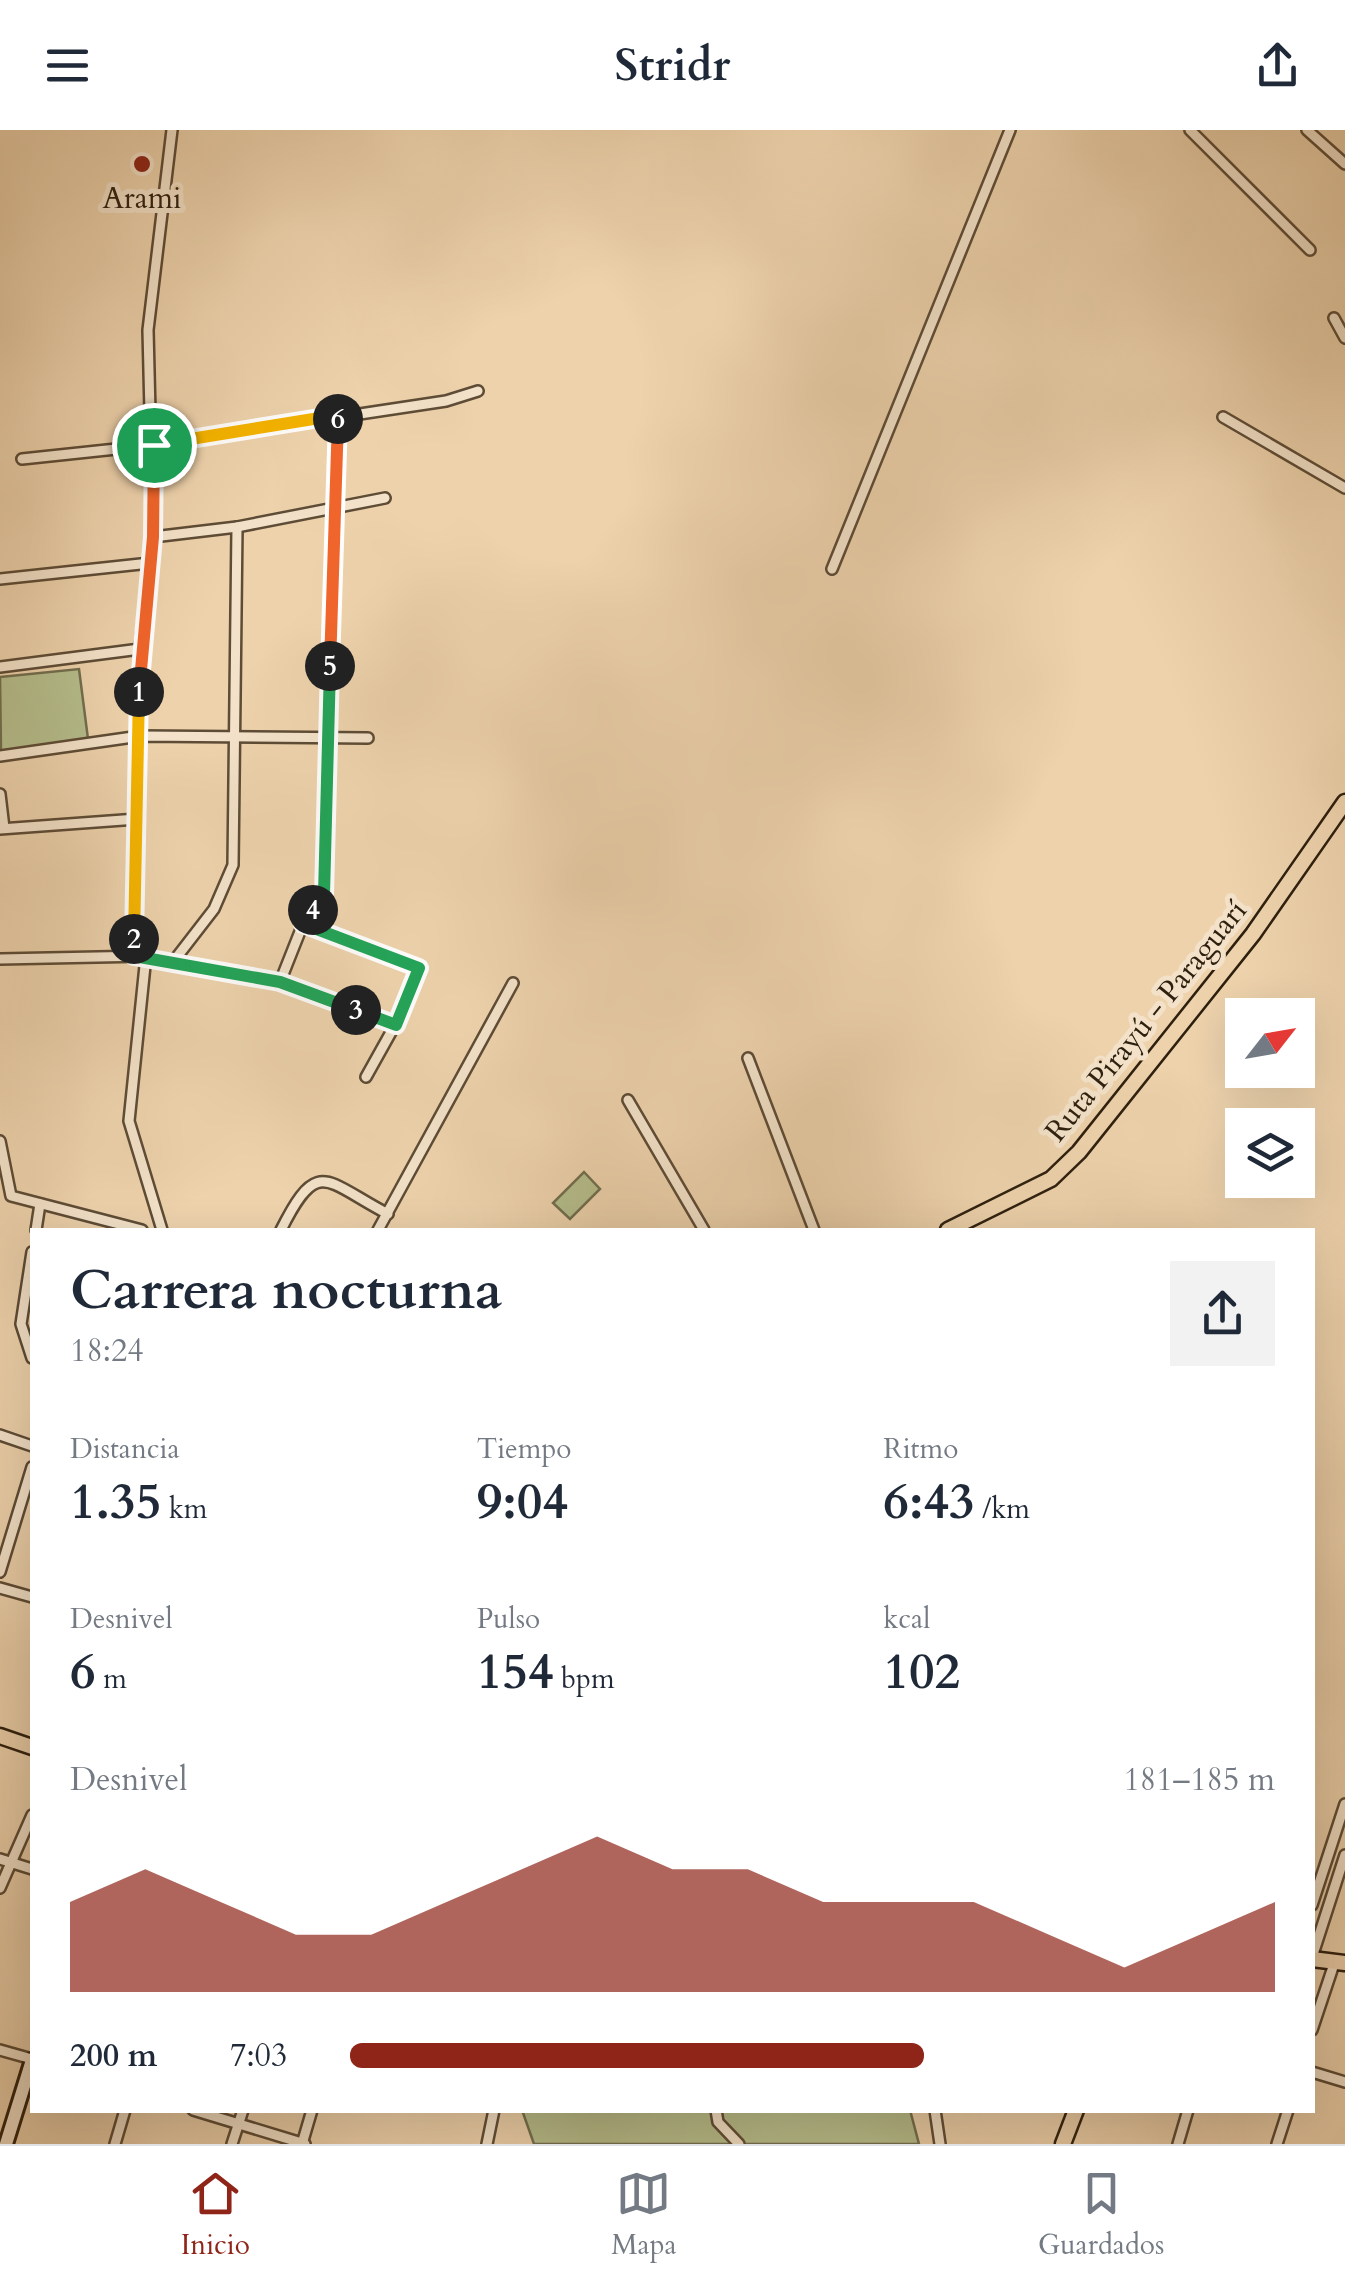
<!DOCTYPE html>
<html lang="es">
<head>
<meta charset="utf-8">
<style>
	body { margin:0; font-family:Cardo,serif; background:#f2f2f3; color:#1f2937; height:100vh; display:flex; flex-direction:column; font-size:38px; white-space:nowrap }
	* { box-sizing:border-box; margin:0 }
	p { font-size:32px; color:#747a83 }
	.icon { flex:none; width:55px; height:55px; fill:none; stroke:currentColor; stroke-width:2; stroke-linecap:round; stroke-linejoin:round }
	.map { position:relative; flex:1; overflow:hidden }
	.sheet { position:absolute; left:30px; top:1098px; width:1285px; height:885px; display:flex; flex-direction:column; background:#fff; border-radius:0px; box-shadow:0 10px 40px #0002 }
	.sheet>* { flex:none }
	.needle { width:65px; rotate:59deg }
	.controls { position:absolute; left:1225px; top:868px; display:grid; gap:20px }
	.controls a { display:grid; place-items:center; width:90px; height:90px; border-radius:0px; background:#fff; box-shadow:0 10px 40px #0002; font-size:50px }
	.pin { position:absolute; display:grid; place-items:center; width:85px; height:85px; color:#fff; margin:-42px; border:5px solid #fff; border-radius:50%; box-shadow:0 2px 10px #0007 }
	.km { position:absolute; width:50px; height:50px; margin:-25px; border-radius:50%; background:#222; color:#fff; font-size:28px; line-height:50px; text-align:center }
	.round { display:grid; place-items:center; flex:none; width:105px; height:105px; border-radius:0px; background:#f2f2f3 }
	.headline { display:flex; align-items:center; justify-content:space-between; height:170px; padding:0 40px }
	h1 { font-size:55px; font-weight:600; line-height:75px }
	.metrics { display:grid; grid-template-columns:repeat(3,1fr); gap:15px; height:170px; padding:10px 40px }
	.metrics div { display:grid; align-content:center }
	.metrics b { font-size:50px; font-weight:600 }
	.metrics small { font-size:28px; font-weight:400 }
	.metrics p { font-size:28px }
	.chart { height:280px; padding:20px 40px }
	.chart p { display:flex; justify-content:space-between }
	.chart svg { width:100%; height:180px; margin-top:10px; fill:#8f2418; opacity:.7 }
	ul { padding:0 40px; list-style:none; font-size:32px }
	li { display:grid; grid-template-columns:160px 120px 1fr; align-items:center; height:75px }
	li i { height:25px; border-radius:12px; background:#8f2418 }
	header { display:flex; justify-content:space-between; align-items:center; height:130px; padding:0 40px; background:#fff; font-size:45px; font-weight:600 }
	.tab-bar { display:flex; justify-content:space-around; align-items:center; height:140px; border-top:2px solid #e0e1e3; background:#fff; font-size:28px; color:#747a83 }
	.tab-bar a { display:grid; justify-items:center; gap:5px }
	.tab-bar .selected { color:#8f2418 }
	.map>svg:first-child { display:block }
	.green { fill:#b5bd8c; stroke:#726e4e; stroke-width:2.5 }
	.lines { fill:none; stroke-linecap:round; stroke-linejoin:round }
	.street-casing { stroke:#5e4c36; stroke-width:14 }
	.secondary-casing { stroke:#2e200f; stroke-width:18 }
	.primary-casing { stroke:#2e200f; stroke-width:19 }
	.street { stroke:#f3e2c9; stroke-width:9 }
	.secondary { stroke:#f3e2c9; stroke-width:12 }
	.primary { stroke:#edd2ac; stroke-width:14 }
	.split-1-casing { stroke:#fff; stroke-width:20 }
	.split-2-casing { stroke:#fff; stroke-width:20 }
	.split-3-casing { stroke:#fff; stroke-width:20 }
	.split-4-casing { stroke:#fff; stroke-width:20 }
	.split-5-casing { stroke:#fff; stroke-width:20 }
	.split-6-casing { stroke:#fff; stroke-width:20 }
	.split-7-casing { stroke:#fff; stroke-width:20 }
	.split-1 { stroke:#f0652b; stroke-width:12 }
	.split-2 { stroke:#f5b400; stroke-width:12 }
	.split-3 { stroke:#22a559; stroke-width:12 }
	.split-4 { stroke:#22a559; stroke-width:12 }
	.split-5 { stroke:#22a559; stroke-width:12 }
	.split-6 { stroke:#f0652b; stroke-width:12 }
	.split-7 { stroke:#f5b400; stroke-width:12 }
	.poi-dot { fill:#8f2418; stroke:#f3e2c9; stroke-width:4 }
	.labels { text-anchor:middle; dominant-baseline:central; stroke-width:10; stroke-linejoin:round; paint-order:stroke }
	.poi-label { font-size:30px; fill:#2e200f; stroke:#f3e2c9 }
	.street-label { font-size:30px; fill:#2e200f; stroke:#f3e2c9 }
</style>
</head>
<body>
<header><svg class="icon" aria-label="menu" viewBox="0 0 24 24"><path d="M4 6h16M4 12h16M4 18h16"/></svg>Stridr<svg class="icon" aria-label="share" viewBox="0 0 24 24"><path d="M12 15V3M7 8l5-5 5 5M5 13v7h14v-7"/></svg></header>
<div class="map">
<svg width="1345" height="2014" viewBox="0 0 1345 2014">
	<rect width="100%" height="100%" fill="#edd2ac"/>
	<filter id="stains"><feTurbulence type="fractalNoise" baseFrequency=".002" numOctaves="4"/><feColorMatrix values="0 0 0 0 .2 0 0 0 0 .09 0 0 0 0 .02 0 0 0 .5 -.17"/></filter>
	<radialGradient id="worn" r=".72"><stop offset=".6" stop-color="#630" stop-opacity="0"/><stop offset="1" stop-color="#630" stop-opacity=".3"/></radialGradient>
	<g class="green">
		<path d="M 79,539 L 88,609 L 1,621 L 0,547 Z"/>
		<path d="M 584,1042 L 600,1059 L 570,1089 L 553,1073 Z"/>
		<path d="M 522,1980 L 910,1980 L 919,2014 L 534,2014 Z"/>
	</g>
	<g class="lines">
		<g class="street-casing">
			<g id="street">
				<path d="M 1190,0 L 1310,120"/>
				<path d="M 1307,0 L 1345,34"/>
				<path d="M 1334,188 L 1345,208"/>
				<path d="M 1223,287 L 1345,358"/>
				<path d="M 22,329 L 154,315 L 446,271 L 478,261"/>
				<path d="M 153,407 L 237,397 L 385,368"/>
				<path d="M 832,439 L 1010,0"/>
				<path d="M 0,449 L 150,433"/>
				<path d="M 0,537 L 140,519"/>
				<path d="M 0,626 L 140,606 L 368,608"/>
				<path d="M 0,664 L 4,698"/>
				<path d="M 0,699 L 137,689"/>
				<path d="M 303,794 L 419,838 L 395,895 L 366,947"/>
				<path d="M 134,826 L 139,526 L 153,407 L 148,200 L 172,0"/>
				<path d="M 146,826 L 129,991 L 162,1100"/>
				<path d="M 0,829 L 146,826 L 280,852 L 395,895"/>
				<path d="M 173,832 L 214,779 L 233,735 L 237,397"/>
				<path d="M 280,852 L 303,794 L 324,765 L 338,285"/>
				<path d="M 748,928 L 814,1100"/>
				<path d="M 628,970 L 704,1100"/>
				<path d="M 0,1011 L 11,1066 L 142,1100"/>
				<path d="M 36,1100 L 40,1074"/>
				<path d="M 281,1100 C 318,1026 325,1051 388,1084"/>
				<path d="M 378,1100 L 513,853"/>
				<path d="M 32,1122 L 21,1194 L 32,1228"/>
				<path d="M 0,1305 L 32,1316"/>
				<path d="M 0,1442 L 32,1337"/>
				<path d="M 0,1458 L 32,1467"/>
				<path d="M 0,1729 L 32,1739"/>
				<path d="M 0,1758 L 32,1685"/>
				<path d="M 1312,1775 L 1345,1674"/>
				<path d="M 1314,1821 L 1345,1725"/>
				<path d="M 1312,1900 L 1335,1831"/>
				<path d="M 0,1920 L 32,1929"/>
				<path d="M 1312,1942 L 1345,1952"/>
				<path d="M 193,1980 L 305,2014"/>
				<path d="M 716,1980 L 718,1992 L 739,2014"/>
				<path d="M 935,1980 L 940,2014"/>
				<path d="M 115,2014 L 125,1980"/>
				<path d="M 232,2014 L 243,1980"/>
				<path d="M 302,2014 L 312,1980"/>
				<path d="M 487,2014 L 494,1980"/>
				<path d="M 1178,2014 L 1188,1980"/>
				<path d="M 1277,2014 L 1288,1980"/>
			</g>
		</g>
		<g class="secondary-casing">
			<path id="secondary" d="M 6,2014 L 32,1930"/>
		</g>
		<g class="primary-casing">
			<g id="primary">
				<path d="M 948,1100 L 1051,1049 L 1079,1022 L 1253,804 L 1345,672"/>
				<path d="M 0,1606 L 32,1617"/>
				<path d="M 1312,1829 L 1345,1833"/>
				<path d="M 1063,2014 L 1076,1980"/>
			</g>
		</g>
		<use href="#street" class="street"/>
		<use href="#secondary" class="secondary"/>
		<use href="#primary" class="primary"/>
	</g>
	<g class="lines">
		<g class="split-1-casing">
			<path id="split-1" d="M 139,562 L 153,407 L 154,315"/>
		</g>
		<g class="split-2-casing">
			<path id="split-2" d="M 134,809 L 139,562"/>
		</g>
		<g class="split-3-casing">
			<path id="split-3" d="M 134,809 L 134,826 L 280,852 L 356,880"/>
		</g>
		<g class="split-4-casing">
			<path id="split-4" d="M 313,780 L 303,794 L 419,838 L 396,895 L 356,880"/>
		</g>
		<g class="split-5-casing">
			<path id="split-5" d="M 313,780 L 324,765 L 330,536"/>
		</g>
		<g class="split-6-casing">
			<path id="split-6" d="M 330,536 L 338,289"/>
		</g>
		<g class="split-7-casing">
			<path id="split-7" d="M 154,315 L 338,285 L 338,289"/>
		</g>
		<use href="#split-1" class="split-1"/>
		<use href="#split-2" class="split-2"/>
		<use href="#split-3" class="split-3"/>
		<use href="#split-4" class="split-4"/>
		<use href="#split-5" class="split-5"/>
		<use href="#split-6" class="split-6"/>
		<use href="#split-7" class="split-7"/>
	</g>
	<circle class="poi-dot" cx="142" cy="34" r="10"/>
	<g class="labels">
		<g class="poi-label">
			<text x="142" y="68">Arami</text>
		</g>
		<g class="street-label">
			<text transform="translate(1146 891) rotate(-51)">Ruta Pirayú - Paraguarí</text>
		</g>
	</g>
	<rect width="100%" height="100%" filter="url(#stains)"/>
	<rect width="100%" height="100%" fill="url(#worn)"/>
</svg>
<div class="controls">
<a><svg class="needle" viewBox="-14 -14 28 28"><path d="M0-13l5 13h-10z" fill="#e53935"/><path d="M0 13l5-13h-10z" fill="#747a83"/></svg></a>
<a><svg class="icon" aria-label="layers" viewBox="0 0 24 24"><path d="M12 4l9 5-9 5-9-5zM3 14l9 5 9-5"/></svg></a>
</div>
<div class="pin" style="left:154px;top:315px;background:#1e9e55"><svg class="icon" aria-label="arrive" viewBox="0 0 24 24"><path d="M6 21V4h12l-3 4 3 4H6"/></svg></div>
<b class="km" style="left:139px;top:562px">1</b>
<b class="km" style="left:134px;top:809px">2</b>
<b class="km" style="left:356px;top:880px">3</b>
<b class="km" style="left:313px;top:780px">4</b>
<b class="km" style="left:330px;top:536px">5</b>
<b class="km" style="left:338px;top:289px">6</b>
<section class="sheet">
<div class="headline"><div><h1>Carrera nocturna</h1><p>18:24</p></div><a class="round"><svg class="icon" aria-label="share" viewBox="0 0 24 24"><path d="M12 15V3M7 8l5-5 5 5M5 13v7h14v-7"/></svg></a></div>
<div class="metrics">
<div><p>Distancia</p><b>1.35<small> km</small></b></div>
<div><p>Tiempo</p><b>9:04</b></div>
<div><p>Ritmo</p><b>6:43<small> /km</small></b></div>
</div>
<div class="metrics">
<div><p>Desnivel</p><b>6<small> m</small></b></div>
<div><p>Pulso</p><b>154<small> bpm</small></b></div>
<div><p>kcal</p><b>102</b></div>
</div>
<div class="chart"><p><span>Desnivel</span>181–185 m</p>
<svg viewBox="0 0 160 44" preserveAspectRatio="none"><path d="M0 44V22L10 14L20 22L30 30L40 30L50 22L60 14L70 6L80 14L90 14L100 22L110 22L120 22L130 30L140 38L150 30L160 22V44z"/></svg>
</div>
<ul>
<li><b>200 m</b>7:03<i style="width:62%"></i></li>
</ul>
</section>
</div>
<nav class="tab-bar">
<a class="selected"><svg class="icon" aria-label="home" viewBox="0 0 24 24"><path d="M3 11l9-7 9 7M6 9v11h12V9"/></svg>Inicio</a>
<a><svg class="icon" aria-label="map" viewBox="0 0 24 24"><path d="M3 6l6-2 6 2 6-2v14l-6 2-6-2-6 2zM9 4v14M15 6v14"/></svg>Mapa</a>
<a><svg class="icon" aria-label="saved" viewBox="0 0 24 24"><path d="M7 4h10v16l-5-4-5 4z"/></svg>Guardados</a>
</nav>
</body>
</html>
